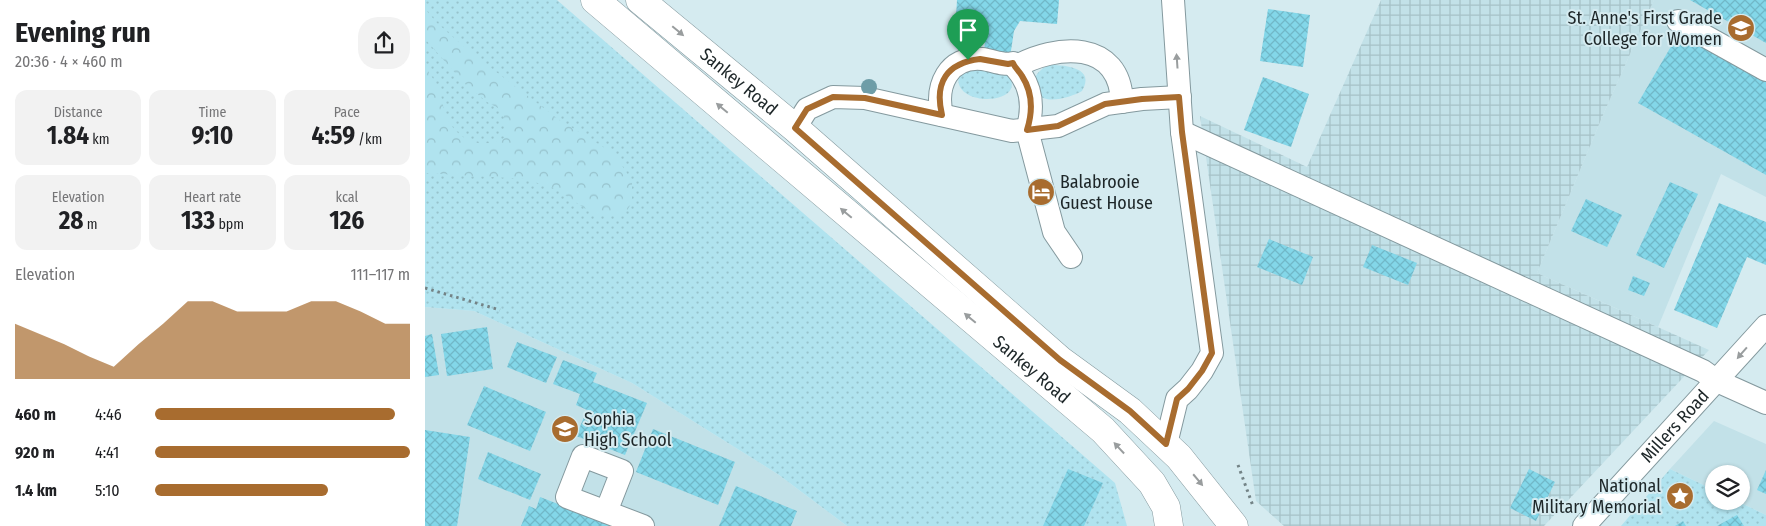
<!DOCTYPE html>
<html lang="en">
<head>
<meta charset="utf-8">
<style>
	body { margin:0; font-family:"Fira Sans Condensed",sans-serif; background:#f2f2f2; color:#202124; height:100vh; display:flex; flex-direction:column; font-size:19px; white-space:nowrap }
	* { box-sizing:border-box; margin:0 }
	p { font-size:16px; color:#757577 }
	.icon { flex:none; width:28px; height:28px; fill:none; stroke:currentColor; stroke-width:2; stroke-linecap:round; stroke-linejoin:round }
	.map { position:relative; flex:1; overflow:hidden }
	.details { display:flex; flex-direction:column; background:#fff; width:425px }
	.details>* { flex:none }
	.fabs { position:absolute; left:1280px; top:465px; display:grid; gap:10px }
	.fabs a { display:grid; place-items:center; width:45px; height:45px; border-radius:50%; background:#fff; box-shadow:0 1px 4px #0004; font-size:25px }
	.pin { position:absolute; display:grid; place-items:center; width:42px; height:42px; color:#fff; margin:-51px -21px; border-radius:50% 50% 50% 0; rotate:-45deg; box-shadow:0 0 5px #0007 }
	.pin .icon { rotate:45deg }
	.round { display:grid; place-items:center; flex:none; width:52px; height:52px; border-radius:20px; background:#f2f2f2 }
	.headline { display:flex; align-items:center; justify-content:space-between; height:85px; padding:0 15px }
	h1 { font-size:28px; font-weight:700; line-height:38px }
	.stats { display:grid; grid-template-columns:repeat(3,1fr); gap:8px; height:85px; padding:5px 15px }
	.stats div { display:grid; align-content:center; border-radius:12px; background:#f2f2f2; text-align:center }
	.stats b { font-size:25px; font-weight:700 }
	.stats small { font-size:14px; font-weight:400 }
	.stats p { font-size:14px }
	.chart { height:140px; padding:10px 15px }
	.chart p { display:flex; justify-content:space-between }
	.chart svg { width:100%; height:90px; margin-top:5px; fill:#a86c2f; opacity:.7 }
	ul { padding:0 15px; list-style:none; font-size:16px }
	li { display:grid; grid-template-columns:80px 60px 1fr; align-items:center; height:38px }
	li i { height:12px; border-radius:6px; background:#a86c2f }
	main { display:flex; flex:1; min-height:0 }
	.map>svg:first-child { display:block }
	.built { fill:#c2e1e8 }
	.industrial { fill:url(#industrial-grid) }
	.grass { fill:url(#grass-dots) }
	.forest { fill:url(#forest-crowns) }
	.building { fill:url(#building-cross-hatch) }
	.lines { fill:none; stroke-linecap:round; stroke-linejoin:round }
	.minor-casing { stroke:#84999e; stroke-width:24 }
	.major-casing { stroke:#84999e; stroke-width:29 }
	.path { stroke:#738386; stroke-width:3; stroke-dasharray:2.5 4; stroke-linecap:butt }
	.minor { stroke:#fff; stroke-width:22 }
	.major { stroke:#fff; stroke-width:28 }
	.tree { fill:#6e9da7 }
	.oneway { fill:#999d9e }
	.route-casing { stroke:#fff; stroke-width:10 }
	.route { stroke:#a86c2f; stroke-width:6 }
	.labels { text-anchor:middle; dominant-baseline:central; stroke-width:4; stroke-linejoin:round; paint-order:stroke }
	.poi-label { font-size:18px; fill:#1d2628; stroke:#d5ebf0; text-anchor:end }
	.street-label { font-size:18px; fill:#1d2628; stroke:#d5ebf0 }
</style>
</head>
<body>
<main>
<section class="details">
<div class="headline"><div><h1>Evening run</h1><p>20:36 · 4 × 460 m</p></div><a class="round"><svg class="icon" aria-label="share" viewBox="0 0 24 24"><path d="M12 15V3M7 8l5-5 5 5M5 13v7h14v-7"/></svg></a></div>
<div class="stats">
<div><p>Distance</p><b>1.84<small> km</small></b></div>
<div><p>Time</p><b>9:10</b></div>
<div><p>Pace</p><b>4:59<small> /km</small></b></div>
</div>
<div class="stats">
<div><p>Elevation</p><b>28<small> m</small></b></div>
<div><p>Heart rate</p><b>133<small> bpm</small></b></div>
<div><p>kcal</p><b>126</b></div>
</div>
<div class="chart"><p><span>Elevation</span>111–117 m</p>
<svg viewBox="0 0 160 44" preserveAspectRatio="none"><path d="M0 44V17L10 22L20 27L30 33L40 38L50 27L60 17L70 6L80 6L90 11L100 11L110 11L120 6L130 6L140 11L150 17L160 17V44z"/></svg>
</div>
<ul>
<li><b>460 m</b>4:46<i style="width:94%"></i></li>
<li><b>920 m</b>4:41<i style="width:100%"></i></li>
<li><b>1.4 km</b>5:10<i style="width:68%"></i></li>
</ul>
</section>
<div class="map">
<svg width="1341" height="526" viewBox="0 0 1341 526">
	<defs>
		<pattern id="industrial-grid" width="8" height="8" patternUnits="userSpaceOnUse" patternTransform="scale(1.25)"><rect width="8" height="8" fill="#c2e1e8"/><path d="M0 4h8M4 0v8" fill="none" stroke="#a6c1c7"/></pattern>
		<pattern id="grass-dots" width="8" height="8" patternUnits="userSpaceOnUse" patternTransform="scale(1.25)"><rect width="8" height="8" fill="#b0e3ef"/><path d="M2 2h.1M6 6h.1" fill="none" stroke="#97c3cd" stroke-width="1.8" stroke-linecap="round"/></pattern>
		<pattern id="forest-crowns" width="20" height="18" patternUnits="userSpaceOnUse" patternTransform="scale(1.25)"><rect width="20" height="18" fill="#b0e3ef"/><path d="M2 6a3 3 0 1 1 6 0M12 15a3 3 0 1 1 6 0" fill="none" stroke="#97c3cd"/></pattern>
		<pattern id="building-cross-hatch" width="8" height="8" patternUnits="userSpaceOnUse" patternTransform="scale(1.25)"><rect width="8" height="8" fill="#83d7e9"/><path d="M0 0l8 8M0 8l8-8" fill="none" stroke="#71b8c8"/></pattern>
	</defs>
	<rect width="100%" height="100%" fill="#d5ebf0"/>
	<g class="built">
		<path d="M 1229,0 L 1341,0 L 1341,197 L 1296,174 L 1233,327 L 1112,273 L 1178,115 Z"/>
		<path d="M 0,307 L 49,311 L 207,383 L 354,475 L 422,526 L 0,526 Z"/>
		<path d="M 1289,421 L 1341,444 L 1341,515 L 1312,501 L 1316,501 L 1316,474 L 1289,474 L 1289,490 L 1245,469 Z"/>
	</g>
	<path class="industrial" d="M 956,0 L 1229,0 L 1178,115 L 1112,273 L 1284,350 L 1119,526 L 859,526 L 831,501 L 775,116 L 882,167 Z"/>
	<g class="grass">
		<path d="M 0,0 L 132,0 L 690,483 L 702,526 L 422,526 L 354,475 L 207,383 L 49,311 L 0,307 Z"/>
		<path d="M 626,65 C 641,65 671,68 657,91 C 647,97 621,105 613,94 C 603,82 613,68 626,65 Z"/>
		<path d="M 537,68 L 582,73 C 609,108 514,109 537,68 Z"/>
		<path d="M 1245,469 L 1289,490 L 1289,501 L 1312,501 L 1341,515 L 1341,526 L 1196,526 Z"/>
	</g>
	<path class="forest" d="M 0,9 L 12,23 L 45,52 L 133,119 L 183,150 L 192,158 L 207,181 L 207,202 L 203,209 L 196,215 L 171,216 L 131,189 L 100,179 L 0,173 L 0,67 C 5,74 11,82 14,90 C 18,100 18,111 23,120 C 34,141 58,150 79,138 L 79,116 L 73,108 L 62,102 L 39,83 L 0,39 Z"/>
	<g class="building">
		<path d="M 532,0 L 634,0 L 632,24 L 595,21 L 589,31 L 585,57 L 559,53 L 561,28 L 554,19 L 531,17 Z"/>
		<path d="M 1265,0 L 1341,0 L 1341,43 Z"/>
		<path d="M 843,9 L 885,15 L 878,67 L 835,61 Z"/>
		<path d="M 1255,31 L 1341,81 L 1341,175 L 1213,103 Z"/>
		<path d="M 838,77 L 884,94 L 866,147 L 819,130 Z"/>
		<path d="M 1245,182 L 1273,194 L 1239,268 L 1211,255 Z"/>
		<path d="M 1161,199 L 1197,215 L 1182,247 L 1146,231 Z"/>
		<path d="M 1294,203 L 1341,222 L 1341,265 L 1322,257 L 1292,328 L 1249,310 Z"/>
		<path d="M 844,239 L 888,257 L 877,285 L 832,267 Z"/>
		<path d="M 947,245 L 992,263 L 983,285 L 938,267 Z"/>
		<path d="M 1208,276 L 1225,283 L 1219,296 L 1203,290 Z"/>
		<path d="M 62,327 L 68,369 L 22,376 L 16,334 Z"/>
		<path d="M 7,334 L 14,375 L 0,377 L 0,336 Z"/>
		<path d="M 92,342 L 132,357 L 121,383 L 82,367 Z"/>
		<path d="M 138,360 L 172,373 L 168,382 L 222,403 L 200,455 L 151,436 L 162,410 L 151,405 L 155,394 L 128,384 Z"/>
		<path d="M 59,386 L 121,412 L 105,451 L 42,425 Z"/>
		<path d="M 228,429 L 310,462 L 293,505 L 211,472 Z"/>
		<path d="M 0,430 L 45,437 L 32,526 L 0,526 Z"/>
		<path d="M 63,452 L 116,474 L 105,500 L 53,479 Z"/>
		<path d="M 643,469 L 678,483 L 659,526 L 618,526 Z"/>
		<path d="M 1104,469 L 1130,482 L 1111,521 L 1085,508 Z"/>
		<path d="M 1341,470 L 1341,494 L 1332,490 Z"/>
		<path d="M 311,486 L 372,511 L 366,526 L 294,526 Z"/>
		<path d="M 115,497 L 190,526 L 96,526 L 104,506 L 111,509 Z"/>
		<path d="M 1312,515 L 1319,526 L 1292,526 Z"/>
		<path d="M 1258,521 L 1261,526 L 1250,526 Z"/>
	</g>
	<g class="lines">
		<g class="minor-casing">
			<g id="minor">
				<path d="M 1253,21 L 1341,70"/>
				<path d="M 590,67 C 631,44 695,39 697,102"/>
				<path d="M 517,115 C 510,86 523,56 557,59 C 567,60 579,66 588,63 C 590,68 594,71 597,76 C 608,93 608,111 602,130 L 629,232 L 646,257"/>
				<path d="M 370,128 L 382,109 L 408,97 L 440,98 L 587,131 L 633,126 L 681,104 L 717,99 L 755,97"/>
				<path d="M 757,132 L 1278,371 L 1292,381 L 1341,403"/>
				<path d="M 741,444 L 752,399 L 763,389 L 777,371 L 787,353 L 757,132 L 748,0"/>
				<path d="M 181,512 L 197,471 L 158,456 L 142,497 L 218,526"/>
				<path id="s1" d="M 1159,526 L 1341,326"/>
			</g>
		</g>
		<g class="major-casing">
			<g id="major">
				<path id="s2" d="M 170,0 L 678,430 L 727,483 L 741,507 L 744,526"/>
				<path id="s3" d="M 215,0 L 370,128 L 635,360 L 705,411 L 754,457 L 809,526"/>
			</g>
		</g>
		<g class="path">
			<path d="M 0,288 L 75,310"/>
			<path d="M 813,465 L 828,506"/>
		</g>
		<use href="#minor" class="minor"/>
		<use href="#major" class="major"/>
	</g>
	<circle class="tree" cx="444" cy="87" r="8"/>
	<defs><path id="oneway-solid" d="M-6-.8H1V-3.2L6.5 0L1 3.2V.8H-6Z" transform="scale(1.25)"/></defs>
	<g class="oneway">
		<use href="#oneway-solid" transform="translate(253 31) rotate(40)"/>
		<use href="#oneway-solid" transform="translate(752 61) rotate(-94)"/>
		<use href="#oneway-solid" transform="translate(297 108) rotate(-140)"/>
		<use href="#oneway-solid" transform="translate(421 213) rotate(-140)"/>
		<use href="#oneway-solid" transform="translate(545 318) rotate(-140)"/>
		<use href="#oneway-solid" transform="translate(1317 353) rotate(131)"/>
		<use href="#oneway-solid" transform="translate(694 448) rotate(-133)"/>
		<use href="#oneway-solid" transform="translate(773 480) rotate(50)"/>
	</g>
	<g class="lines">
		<g class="route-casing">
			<path id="route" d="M 555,59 L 583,64 L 588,63 C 590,68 594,71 597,76 C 608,93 608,111 602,130 L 633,126 L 680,104 L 717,99 L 754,97 L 757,132 L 787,353 L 777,371 L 763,389 L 752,399 L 741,444 L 705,411 L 635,360 L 370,128 L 382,109 L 408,97 L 440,98 L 517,115 C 509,82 522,63 555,59 Z"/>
		</g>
		<use href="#route" class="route"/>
	</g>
	<defs>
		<g id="university-disc" transform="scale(1.4375)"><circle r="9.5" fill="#a86c2f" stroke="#d5ebf0"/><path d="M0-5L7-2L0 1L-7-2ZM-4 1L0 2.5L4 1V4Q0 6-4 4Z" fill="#fff"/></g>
		<g id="hotel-disc" transform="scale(1.4375)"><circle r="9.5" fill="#a86c2f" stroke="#d5ebf0"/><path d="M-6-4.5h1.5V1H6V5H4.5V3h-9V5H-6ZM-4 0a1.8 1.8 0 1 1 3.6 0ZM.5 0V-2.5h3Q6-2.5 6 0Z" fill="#fff"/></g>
		<g id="school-disc" transform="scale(1.4375)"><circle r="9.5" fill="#a86c2f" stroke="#d5ebf0"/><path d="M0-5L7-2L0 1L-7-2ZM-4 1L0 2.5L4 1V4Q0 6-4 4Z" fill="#fff"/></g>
		<g id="sight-disc" transform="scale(1.4375)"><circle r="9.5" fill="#a86c2f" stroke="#d5ebf0"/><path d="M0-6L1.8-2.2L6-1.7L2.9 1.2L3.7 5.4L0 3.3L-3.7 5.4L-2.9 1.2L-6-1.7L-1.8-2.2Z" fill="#fff"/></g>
	</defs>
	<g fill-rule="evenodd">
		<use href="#university-disc" x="1316" y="28"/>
		<use href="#hotel-disc" x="616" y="192"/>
		<use href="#school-disc" x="140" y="429"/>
		<use href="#sight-disc" x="1255" y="496"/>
	</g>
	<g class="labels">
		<g class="poi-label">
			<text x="1297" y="18">St. Anne's First Grade<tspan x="1297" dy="21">College for Women</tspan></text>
			<text x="635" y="182" text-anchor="start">Balabrooie<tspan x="635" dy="21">Guest House</tspan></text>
			<text x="159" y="419" text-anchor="start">Sophia<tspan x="159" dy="21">High School</tspan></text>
			<text x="1236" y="486">National<tspan x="1236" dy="21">Military Memorial</tspan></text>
		</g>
		<g class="street-label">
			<text stroke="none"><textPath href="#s3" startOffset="128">Sankey Road</textPath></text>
			<text stroke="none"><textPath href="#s2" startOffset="572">Sankey Road</textPath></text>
			<text stroke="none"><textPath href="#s1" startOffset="135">Millers Road</textPath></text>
		</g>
	</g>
</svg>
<div class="fabs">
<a><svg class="icon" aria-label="layers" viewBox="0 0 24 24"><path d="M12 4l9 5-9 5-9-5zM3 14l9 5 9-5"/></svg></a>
</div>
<div class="pin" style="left:543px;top:60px;background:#1e9e55"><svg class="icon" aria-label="arrive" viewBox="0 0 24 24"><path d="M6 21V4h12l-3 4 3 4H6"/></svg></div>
</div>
</main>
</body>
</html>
